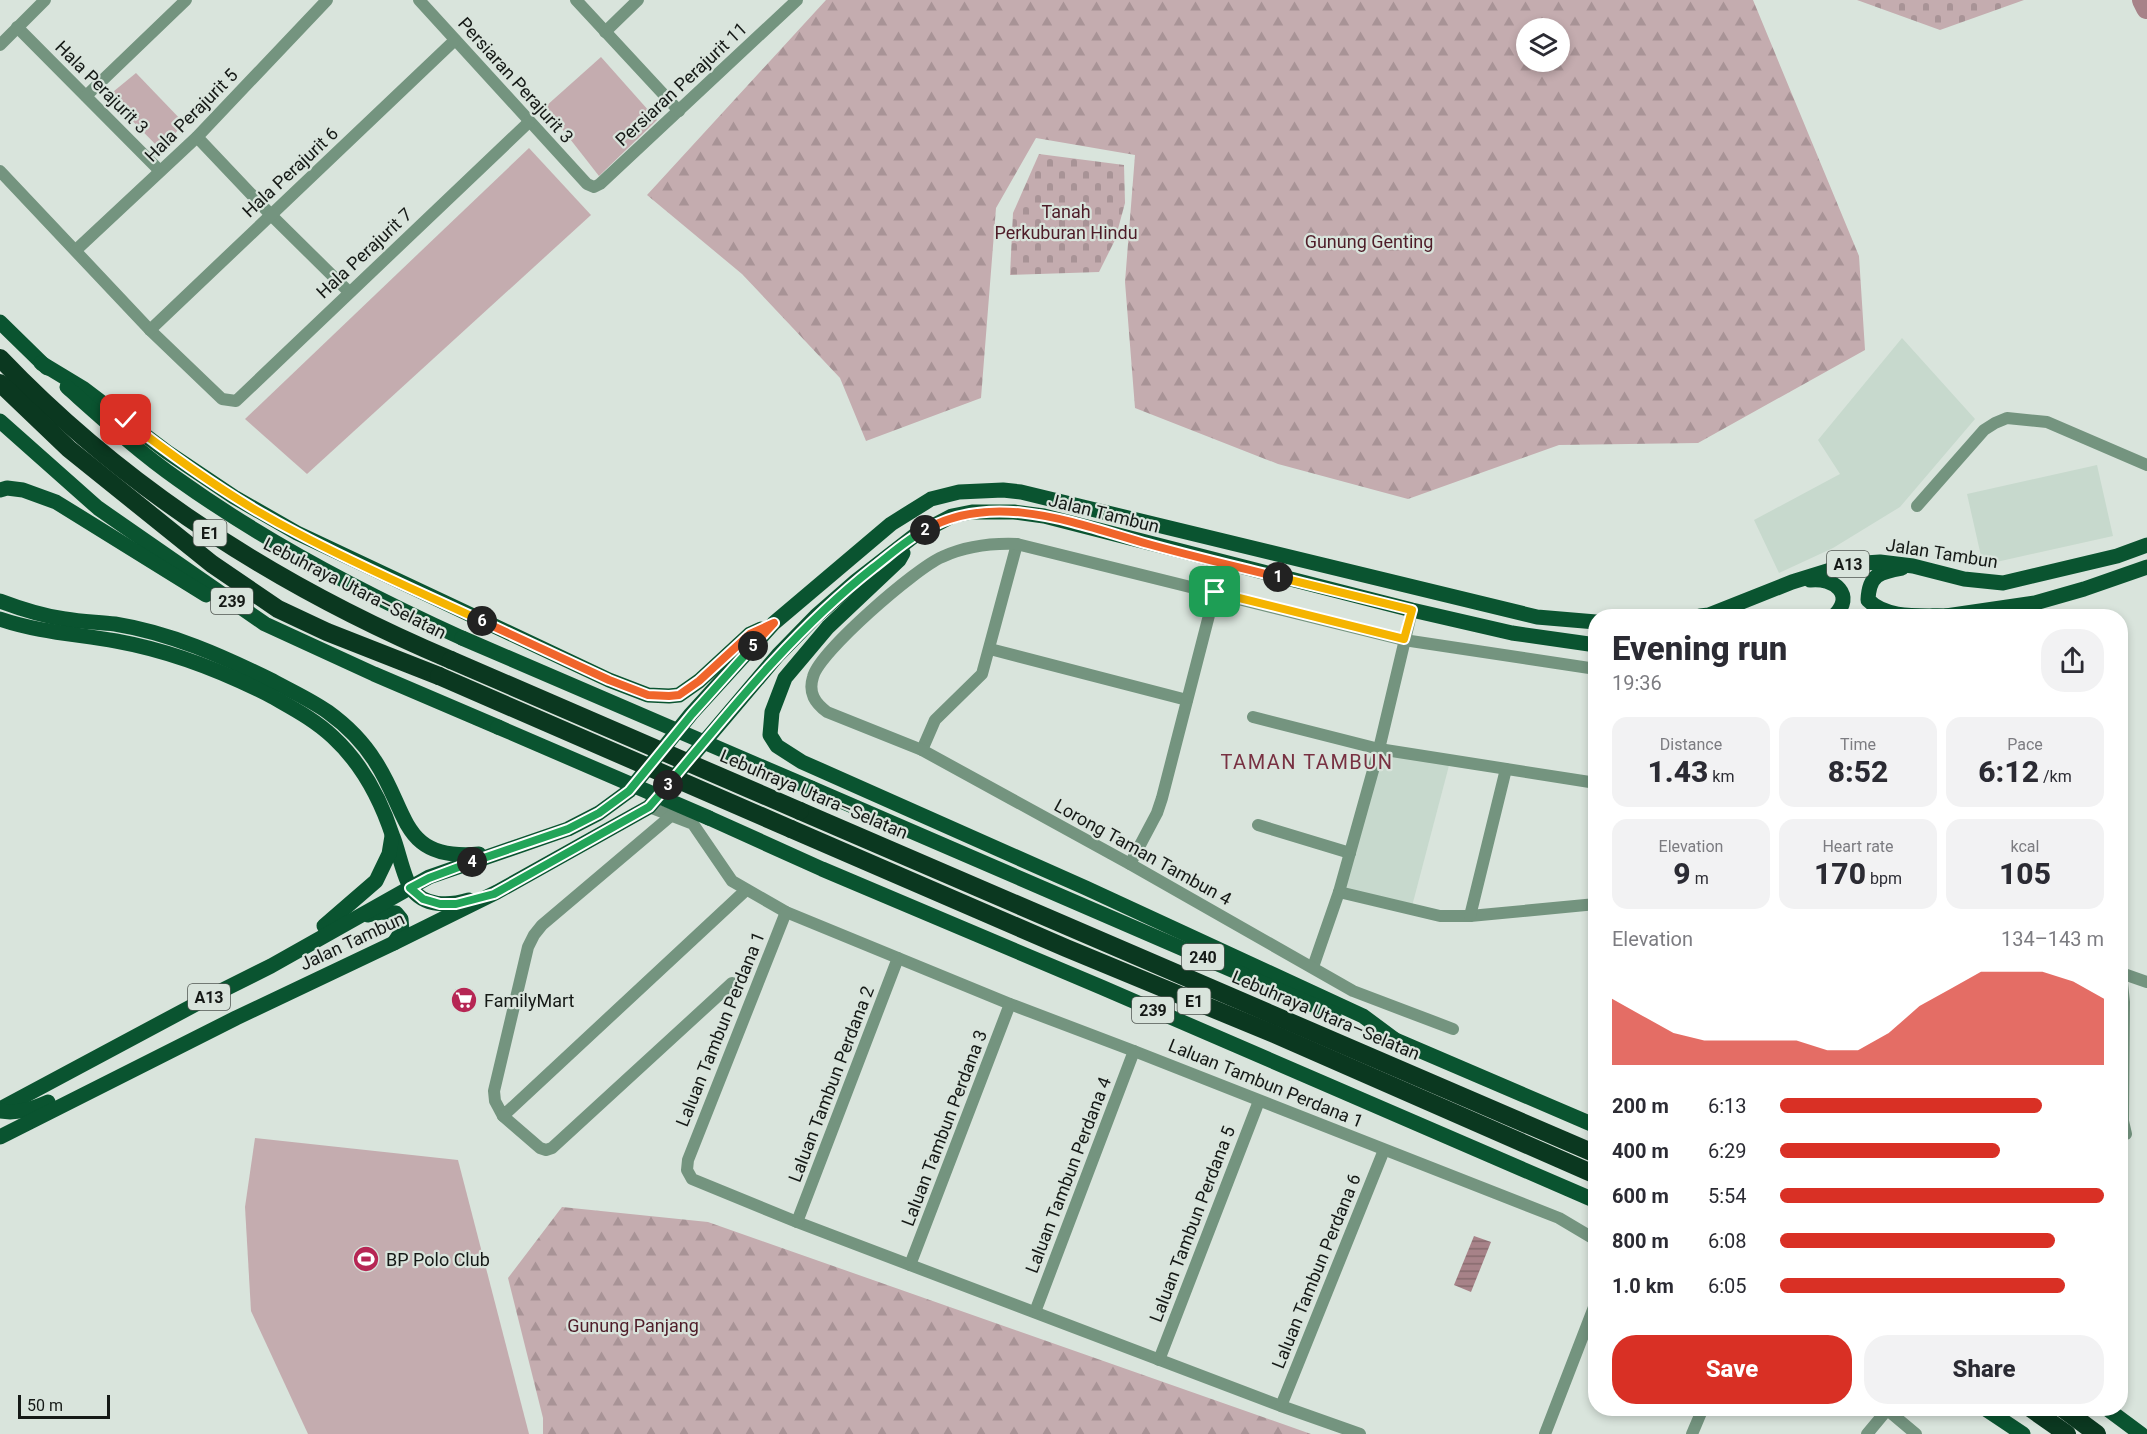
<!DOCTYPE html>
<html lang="en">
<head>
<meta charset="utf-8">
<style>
	body { margin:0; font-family:Roboto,sans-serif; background:#f2f2f3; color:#2b2b33; height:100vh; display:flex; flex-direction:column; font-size:22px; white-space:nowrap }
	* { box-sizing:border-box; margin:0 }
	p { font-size:20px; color:#7c7c81 }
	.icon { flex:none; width:33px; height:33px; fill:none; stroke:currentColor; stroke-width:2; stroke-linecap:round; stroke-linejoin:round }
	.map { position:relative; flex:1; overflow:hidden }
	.details { position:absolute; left:1588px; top:609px; width:540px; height:807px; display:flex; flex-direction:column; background:#fff; border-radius:24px; box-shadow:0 3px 9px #0003 }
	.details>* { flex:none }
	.buttons { position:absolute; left:1516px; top:18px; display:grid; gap:12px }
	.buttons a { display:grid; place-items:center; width:54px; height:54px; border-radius:50%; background:#fff; box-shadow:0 3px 9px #0003; font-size:30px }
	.scale { position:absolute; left:18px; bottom:15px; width:92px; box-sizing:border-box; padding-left:6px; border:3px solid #151916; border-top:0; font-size:16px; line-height:21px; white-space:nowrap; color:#151916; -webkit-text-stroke:4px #d9e4dc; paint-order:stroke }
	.pin { position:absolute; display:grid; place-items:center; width:51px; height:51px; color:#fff; margin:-26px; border-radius:12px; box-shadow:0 3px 9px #0006 }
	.km { position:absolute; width:30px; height:30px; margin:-15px; border-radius:50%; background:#222; color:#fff; font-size:16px; line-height:30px; text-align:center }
	.round { display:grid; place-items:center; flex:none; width:63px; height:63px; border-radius:24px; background:#f2f2f3 }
	.overview { display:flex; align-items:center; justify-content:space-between; height:102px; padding:0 24px }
	h1 { font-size:33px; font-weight:800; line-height:45px }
	.figures { display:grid; grid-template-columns:repeat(3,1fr); gap:9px; height:102px; padding:6px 24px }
	.figures div { display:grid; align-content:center; border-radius:15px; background:#f2f2f3; text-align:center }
	.figures b { font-size:30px; font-weight:800 }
	.figures small { font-size:16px; font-weight:400 }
	.figures p { font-size:16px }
	.chart { height:168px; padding:12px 24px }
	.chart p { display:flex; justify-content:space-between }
	.chart svg { width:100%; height:108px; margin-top:6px; fill:#d93025; opacity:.7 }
	.primary-button { display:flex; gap:12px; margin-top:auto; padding:12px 24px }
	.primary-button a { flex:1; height:69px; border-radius:24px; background:#d93025; color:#fff; font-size:24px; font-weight:800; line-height:69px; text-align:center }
	.primary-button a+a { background:#f2f2f3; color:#2b2b33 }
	ul { padding:0 24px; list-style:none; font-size:20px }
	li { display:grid; grid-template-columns:96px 72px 1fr; align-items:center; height:45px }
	li i { height:15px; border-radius:8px; background:#d93025 }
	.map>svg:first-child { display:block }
	.built { fill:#c7d9cd }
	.forest { fill:url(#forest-firs); fill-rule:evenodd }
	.cemetery { fill:url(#cemetery-stones) }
	.park { fill:#c4acaf }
	.water { fill:url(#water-rules) }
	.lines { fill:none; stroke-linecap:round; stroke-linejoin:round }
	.river { stroke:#a78288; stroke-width:22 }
	.street { stroke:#74947f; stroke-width:12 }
	.primary { stroke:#0a5430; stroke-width:15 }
	.highway { stroke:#0b3820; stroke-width:18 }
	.primary-bridge { stroke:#0a5430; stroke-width:15 }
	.highway-bridge { stroke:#0b3820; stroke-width:18 }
	.split-1-casing { stroke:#fff; stroke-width:12 }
	.split-2-casing { stroke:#fff; stroke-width:12 }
	.split-3-casing { stroke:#fff; stroke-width:12 }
	.split-4-casing { stroke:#fff; stroke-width:12 }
	.split-5-casing { stroke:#fff; stroke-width:12 }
	.split-6-casing { stroke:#fff; stroke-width:12 }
	.split-7-casing { stroke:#fff; stroke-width:12 }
	.split-1 { stroke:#f5b400; stroke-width:8 }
	.split-2 { stroke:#f0652b; stroke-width:8 }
	.split-3 { stroke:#22a559; stroke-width:8 }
	.split-4 { stroke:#22a559; stroke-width:8 }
	.split-5 { stroke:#22a559; stroke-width:8 }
	.split-6 { stroke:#f0652b; stroke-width:8 }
	.split-7 { stroke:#f5b400; stroke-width:8 }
	.labels { text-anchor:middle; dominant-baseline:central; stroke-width:4.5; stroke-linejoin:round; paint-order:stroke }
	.shield { fill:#d9e4dc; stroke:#505651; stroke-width:1.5 }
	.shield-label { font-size:16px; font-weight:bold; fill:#151916 }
	.street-label { font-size:18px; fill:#151916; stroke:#d9e4dc }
	.park-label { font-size:18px; fill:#4e1c28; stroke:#d9e4dc }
	.poi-label { font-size:18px; fill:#151916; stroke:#d9e4dc; text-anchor:start }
	.neighbourhood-label { font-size:20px; letter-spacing:1.5px; fill:#783142; stroke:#d9e4dc }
</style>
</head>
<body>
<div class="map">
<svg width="2147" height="1434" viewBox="0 0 2147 1434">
	<defs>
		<pattern id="forest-firs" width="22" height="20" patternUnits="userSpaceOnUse" patternTransform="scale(1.5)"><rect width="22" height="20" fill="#c4acaf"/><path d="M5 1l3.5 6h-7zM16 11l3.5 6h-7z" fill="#a89396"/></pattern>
		<pattern id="cemetery-stones" width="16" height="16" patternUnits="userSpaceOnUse" patternTransform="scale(1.5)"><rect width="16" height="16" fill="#c4acaf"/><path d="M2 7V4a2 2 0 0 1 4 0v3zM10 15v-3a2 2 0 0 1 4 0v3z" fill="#a89396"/></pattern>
		<pattern id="water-rules" width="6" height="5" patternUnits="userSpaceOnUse" patternTransform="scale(1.5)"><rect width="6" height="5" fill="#a78288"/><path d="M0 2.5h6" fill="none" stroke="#876a6e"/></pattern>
	</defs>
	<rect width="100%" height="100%" fill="#d9e4dc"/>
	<g class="built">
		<path d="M 1902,338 L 1975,419 L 1900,507 L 1833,548 L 1779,573 L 1754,520 L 1840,474 L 1818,440 Z"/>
		<path d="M 2097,465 L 2113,536 L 1983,565 L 1967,494 Z"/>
		<path d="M 1378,752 L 1451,758 L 1411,910 L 1338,890 Z"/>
	</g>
	<g class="forest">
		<path d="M 826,0 L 1753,0 L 1859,256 L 1865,350 L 1698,443 L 1559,445 L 1408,499 L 1278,464 L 1135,408 L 1125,282 L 1135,155 L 1036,138 L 996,208 L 981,398 L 866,441 L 840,378 L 742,274 L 647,195 ZM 1527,28 L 1560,28 L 1560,62 L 1527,62 Z"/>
		<path d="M 562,1207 L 708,1222 L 1311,1434 L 543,1434 L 543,1418 L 508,1278 Z"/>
	</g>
	<g class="cemetery">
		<path d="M 1857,0 L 2024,0 L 1940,30 Z"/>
		<path d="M 1039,154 L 1124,165 L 1125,203 L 1115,240 L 1099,272 L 1010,275 L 1013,213 Z"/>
	</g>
	<g class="park">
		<path d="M 601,57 L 657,120 L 599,176 L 545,107 Z"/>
		<path d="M 136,73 L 184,123 L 161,150 L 108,96 Z"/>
		<path d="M 529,148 L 591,215 L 307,474 L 245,419 Z"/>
		<path d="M 255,1138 L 458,1160 L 529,1434 L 308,1434 L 251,1311 L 245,1207 Z"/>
	</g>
	<path class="water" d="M 1474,1236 L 1491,1242 L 1471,1292 L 1454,1285 Z"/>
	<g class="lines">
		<path class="river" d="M 2143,0 L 2147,8"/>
		<g class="street">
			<path d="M 419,0 L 587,184 L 594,187 L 600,184 L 797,0"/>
			<path d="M 576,0 L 679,111"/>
			<path d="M 17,27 L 160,171"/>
			<path d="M 605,32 L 638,0"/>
			<path d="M 0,45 L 45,0"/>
			<path d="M 86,96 L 186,0"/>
			<path d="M 197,137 L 271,215 L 349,292"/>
			<path d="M 0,171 L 150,330 L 222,399 L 236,401 L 529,122"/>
			<path d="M 76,250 L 197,137 L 327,0"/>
			<path d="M 150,330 L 455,40"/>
			<path d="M 1917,506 L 1984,430 L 1995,423 L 2007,418 L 2047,422 L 2147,465"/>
			<path d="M 990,649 L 1187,700"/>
			<path d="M 1253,717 L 1379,749 L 1596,783"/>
			<path d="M 922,750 L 935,720 L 982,674 L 1017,544"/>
			<path d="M 649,807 L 693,824 L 732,881 L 786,912 L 1010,1004 L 1134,1051 L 1559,1218 L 1596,1240"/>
			<path d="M 672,815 L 542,925 L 534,935 L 528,947 L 494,1091 L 495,1101 L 503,1116 L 746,890"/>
			<path d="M 1258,825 L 1350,853"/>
			<path d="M 1130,864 L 1157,813 L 1162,798 L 1215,592"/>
			<path d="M 1339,892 L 1440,916 L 1470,916 L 1596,904"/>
			<path d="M 786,912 L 688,1160 L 687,1170 L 692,1179 L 797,1222 L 1281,1406 L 1360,1434"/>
			<path d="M 1470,916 L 1506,769"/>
			<path d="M 1313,967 L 1339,892 L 1379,749 L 1412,610"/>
			<path d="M 2121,973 L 2124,1002 L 2123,1121 L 2126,1134"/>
			<path d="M 2121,973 L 2147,982"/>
			<path d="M 1453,1029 L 1353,991 L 1130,864 L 922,750 L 827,712 C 815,703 808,693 813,677 C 819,652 916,568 942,557 C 966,546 991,543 1017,544 L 1404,640 L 1596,669"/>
			<path d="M 503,1116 L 540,1148 L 546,1150 L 552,1148 L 732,983"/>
			<path d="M 797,1222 L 898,958"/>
			<path d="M 910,1265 L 1010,1004"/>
			<path d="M 1035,1312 L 1134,1051"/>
			<path d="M 1159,1360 L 1259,1101"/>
			<path d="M 1281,1406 L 1384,1150"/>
			<path d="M 1885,1408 L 1916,1434"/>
			<path d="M 1545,1434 L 1596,1302"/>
			<path d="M 1692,1434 L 1703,1408"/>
			<path d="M 1867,1434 L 1887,1410"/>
		</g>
		<g class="primary">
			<path d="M 0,322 L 47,368"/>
			<path d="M 41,363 L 84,389 L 167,452 L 234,497 L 297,533 L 609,680 L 648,695 L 669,696 L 679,695 L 699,681 L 750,634 L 761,629"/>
			<path d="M 67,387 C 103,419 139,452 179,480 C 267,543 363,593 462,638"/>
			<path d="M 0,421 L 98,508 L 265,624 L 374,674 L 498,727"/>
			<path d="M 0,490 L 7,488 L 23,490 L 56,502 L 206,595"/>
			<path d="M 903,553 L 899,560 L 828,627 L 785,678 L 772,712 L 770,735 L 777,746 L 802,762 L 1086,888 L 1363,1016 L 1394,1039"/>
			<path d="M 1902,568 C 1879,572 1869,575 1868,600 C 1887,620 1923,615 1948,616"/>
			<path d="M 1810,580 C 1834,577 1856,595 1834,616"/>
			<path d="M 0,601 C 21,609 43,616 65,619 C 82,622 99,622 115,624 C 171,633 222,656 273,681 C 291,691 311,700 328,712 C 346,725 363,742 375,761 C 409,812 400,861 479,854"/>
			<path d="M 1700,616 L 1709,615 L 1792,582 L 1850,564 L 1880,562 L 1913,566 L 1964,579 L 2003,583 L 2117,556 L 2147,545"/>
			<path d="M 1946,616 L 2035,603 L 2084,589 L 2147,567"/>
			<path d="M 0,619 C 38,632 76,634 116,641 C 171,651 223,671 273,697 C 294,709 315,720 333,737 C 361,763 381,800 393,837 C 398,849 404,879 411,888 C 424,907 449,906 469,900"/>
			<path d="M 811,788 L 1334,1014"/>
			<path d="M 709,818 L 822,869 L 1101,987 L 1596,1201"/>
			<path d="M 368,915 L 382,912 L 396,913 L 401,919 L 402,931 L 394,943"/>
			<path d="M 324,926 L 376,881 L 389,854 L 392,836"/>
			<path d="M 1386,1036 L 1596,1126"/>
			<path d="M 0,1109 L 211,996 L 271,966 L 429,877 L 568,829 L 599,813 L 629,791 L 691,714 L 774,623 L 891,524 L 931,499 L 959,492 L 1003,490 L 1021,492 L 1537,617 L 1596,622"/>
			<path d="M 0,1111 C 17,1114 32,1109 48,1102"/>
			<path d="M 0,1137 L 236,1018 L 394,943 L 497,892 L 649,807 L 778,655 L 816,616 L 856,581 L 914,536 L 952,516 L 972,512 L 1014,512 L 1044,516 L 1412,610 L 1512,633 L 1596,645"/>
			<path d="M 1984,1408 L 2023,1434"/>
			<path d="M 2106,1408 L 2141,1434"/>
		</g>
		<g class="highway">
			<path d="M 0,358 C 126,490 283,589 451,660"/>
			<path d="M 0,383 L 69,449 L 212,564 L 278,609 L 327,632 L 439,676"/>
			<path d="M 800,811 L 1596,1154"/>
			<path d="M 791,829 L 1066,948 L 1274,1034 L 1596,1175"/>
			<path d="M 2030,1408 L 2067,1434"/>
			<path d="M 2062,1408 L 2097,1434"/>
		</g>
		<g class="primary-bridge">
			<path d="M 462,638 L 811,788"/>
			<path d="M 498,727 L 709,818"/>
		</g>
		<g class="highway-bridge">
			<path d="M 451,660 L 800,811"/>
			<path d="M 439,676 L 791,829"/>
		</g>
	</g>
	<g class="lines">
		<g class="split-1-casing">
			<path id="split-1" d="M 1215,592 L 1404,639 L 1412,610 L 1278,577"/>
		</g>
		<g class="split-2-casing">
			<path id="split-2" d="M 925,530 C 994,490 1078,524 1148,544 C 1191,556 1234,566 1278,577"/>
		</g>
		<g class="split-3-casing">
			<path id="split-3" d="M 668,785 C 732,708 794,630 873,568 C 890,555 906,540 925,530"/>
		</g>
		<g class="split-4-casing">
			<path id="split-4" d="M 472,862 L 429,878 L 410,888 L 423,899 L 440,904 L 456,904 L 494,894 L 649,807 L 668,785"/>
		</g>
		<g class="split-5-casing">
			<path id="split-5" d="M 472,862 L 568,829 L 599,813 L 629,791 L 692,714 L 753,646"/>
		</g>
		<g class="split-6-casing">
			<path id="split-6" d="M 482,621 L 609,680 L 648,695 L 669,696 L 679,695 L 699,681 L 750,634 L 774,623 L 753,646"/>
		</g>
		<g class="split-7-casing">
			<path id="split-7" d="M 126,420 C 180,462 236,502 297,533 C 357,565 420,592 482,621"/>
		</g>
		<use href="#split-1" class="split-1"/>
		<use href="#split-2" class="split-2"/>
		<use href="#split-3" class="split-3"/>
		<use href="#split-4" class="split-4"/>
		<use href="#split-5" class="split-5"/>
		<use href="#split-6" class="split-6"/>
		<use href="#split-7" class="split-7"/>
	</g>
	<defs>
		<g id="supermarket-disc" transform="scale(1.35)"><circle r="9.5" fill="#b62654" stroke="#d9e4dc"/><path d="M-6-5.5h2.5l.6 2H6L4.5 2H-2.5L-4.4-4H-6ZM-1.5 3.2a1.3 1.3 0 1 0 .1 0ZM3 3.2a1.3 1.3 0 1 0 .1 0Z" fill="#fff"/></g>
		<g id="stadium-disc" transform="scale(1.35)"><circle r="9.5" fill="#b62654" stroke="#d9e4dc"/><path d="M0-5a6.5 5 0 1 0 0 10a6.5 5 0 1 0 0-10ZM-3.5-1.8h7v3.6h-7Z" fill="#fff"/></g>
	</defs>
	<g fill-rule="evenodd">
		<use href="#supermarket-disc" x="464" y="1000"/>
		<use href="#stadium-disc" x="366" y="1259"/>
	</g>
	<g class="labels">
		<g class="shield">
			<rect x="193.5" y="520" width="33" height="26" rx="4.5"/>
			<rect x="1827" y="551" width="42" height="26" rx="4.5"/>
			<rect x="211" y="588" width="42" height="26" rx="4.5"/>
			<rect x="1182" y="944" width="42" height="26" rx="4.5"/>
			<rect x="188" y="984" width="42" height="26" rx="4.5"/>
			<rect x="1177.5" y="988" width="33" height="26" rx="4.5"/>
			<rect x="1132" y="997" width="42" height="26" rx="4.5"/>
		</g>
		<g class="shield-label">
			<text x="210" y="533">E1</text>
			<text x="1848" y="564">A13</text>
			<text x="232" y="601">239</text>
			<text x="1203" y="957">240</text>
			<text x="209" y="997">A13</text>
			<text x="1194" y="1001">E1</text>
			<text x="1153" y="1010">239</text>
		</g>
		<g class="street-label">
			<text transform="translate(516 80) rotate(48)">Persiaran Perajurit 3</text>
			<text transform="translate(681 84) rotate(-43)">Persiaran Perajurit 11</text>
			<text transform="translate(102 87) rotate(45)">Hala Perajurit 3</text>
			<text transform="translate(191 115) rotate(-45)">Hala Perajurit 5</text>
			<text transform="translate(290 172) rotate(-43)">Hala Perajurit 6</text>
			<text transform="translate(364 253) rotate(-43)">Hala Perajurit 7</text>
			<text transform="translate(1104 513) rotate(14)">Jalan Tambun</text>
			<text transform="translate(1942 553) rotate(9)">Jalan Tambun</text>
			<text transform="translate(355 588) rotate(27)">Lebuhraya Utara–Selatan</text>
			<text transform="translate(814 794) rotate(23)">Lebuhraya Utara–Selatan</text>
			<text transform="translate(1143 852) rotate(29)">Lorong Taman Tambun 4</text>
			<text transform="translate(352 941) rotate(-25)">Jalan Tambun</text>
			<text transform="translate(1326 1015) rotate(23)">Lebuhraya Utara–Selatan</text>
			<text transform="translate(720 1029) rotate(-68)">Laluan Tambun Perdana 1</text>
			<text transform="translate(1266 1083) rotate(22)">Laluan Tambun Perdana 1</text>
			<text transform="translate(831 1084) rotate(-69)">Laluan Tambun Perdana 2</text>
			<text transform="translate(944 1128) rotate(-69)">Laluan Tambun Perdana 3</text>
			<text transform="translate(1068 1175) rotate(-69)">Laluan Tambun Perdana 4</text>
			<text transform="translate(1192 1224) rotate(-69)">Laluan Tambun Perdana 5</text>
			<text transform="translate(1316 1271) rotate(-68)">Laluan Tambun Perdana 6</text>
		</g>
		<g class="park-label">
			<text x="1066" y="211">Tanah<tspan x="1066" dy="21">Perkuburan Hindu</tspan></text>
			<text x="1369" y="241">Gunung Genting</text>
			<text x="633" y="1325">Gunung Panjang</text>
		</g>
		<g class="poi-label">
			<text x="484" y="1000">FamilyMart</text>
			<text x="386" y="1259">BP Polo Club</text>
		</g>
		<g class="neighbourhood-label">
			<text x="1307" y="762">TAMAN TAMBUN</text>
		</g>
	</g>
</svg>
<div class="buttons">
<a><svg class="icon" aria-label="layers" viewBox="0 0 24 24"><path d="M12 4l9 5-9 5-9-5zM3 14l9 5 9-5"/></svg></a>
</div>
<div class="scale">50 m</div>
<div class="pin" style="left:1215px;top:592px;background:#1e9e55"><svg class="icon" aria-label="arrive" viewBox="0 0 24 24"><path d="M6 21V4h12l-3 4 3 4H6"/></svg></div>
<div class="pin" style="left:126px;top:420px;background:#d93025"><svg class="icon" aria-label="check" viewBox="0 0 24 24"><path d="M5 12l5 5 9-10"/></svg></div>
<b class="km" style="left:1278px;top:577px">1</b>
<b class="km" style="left:925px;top:530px">2</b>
<b class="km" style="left:668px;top:785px">3</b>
<b class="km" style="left:472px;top:862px">4</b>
<b class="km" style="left:753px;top:646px">5</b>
<b class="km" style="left:482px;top:621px">6</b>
<section class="details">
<div class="overview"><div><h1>Evening run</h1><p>19:36</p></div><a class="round"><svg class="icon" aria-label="share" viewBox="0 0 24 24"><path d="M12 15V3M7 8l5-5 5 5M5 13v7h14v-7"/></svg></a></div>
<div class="figures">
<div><p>Distance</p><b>1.43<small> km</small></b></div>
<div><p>Time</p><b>8:52</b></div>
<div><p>Pace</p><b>6:12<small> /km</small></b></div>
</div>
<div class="figures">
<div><p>Elevation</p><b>9<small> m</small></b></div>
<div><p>Heart rate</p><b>170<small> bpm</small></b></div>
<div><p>kcal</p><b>105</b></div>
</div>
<div class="chart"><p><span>Elevation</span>134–143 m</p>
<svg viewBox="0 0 160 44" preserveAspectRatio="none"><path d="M0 44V17L10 24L20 31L30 34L40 34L50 34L60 34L70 38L80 38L90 31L100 20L110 13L120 6L130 6L140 6L150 10L160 17V44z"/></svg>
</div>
<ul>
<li><b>200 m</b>6:13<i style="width:81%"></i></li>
<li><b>400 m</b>6:29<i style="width:68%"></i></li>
<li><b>600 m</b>5:54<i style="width:100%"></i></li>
<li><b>800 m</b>6:08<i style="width:85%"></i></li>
<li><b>1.0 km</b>6:05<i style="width:88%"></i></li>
</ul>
<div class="primary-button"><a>Save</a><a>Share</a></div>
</section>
</div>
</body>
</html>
